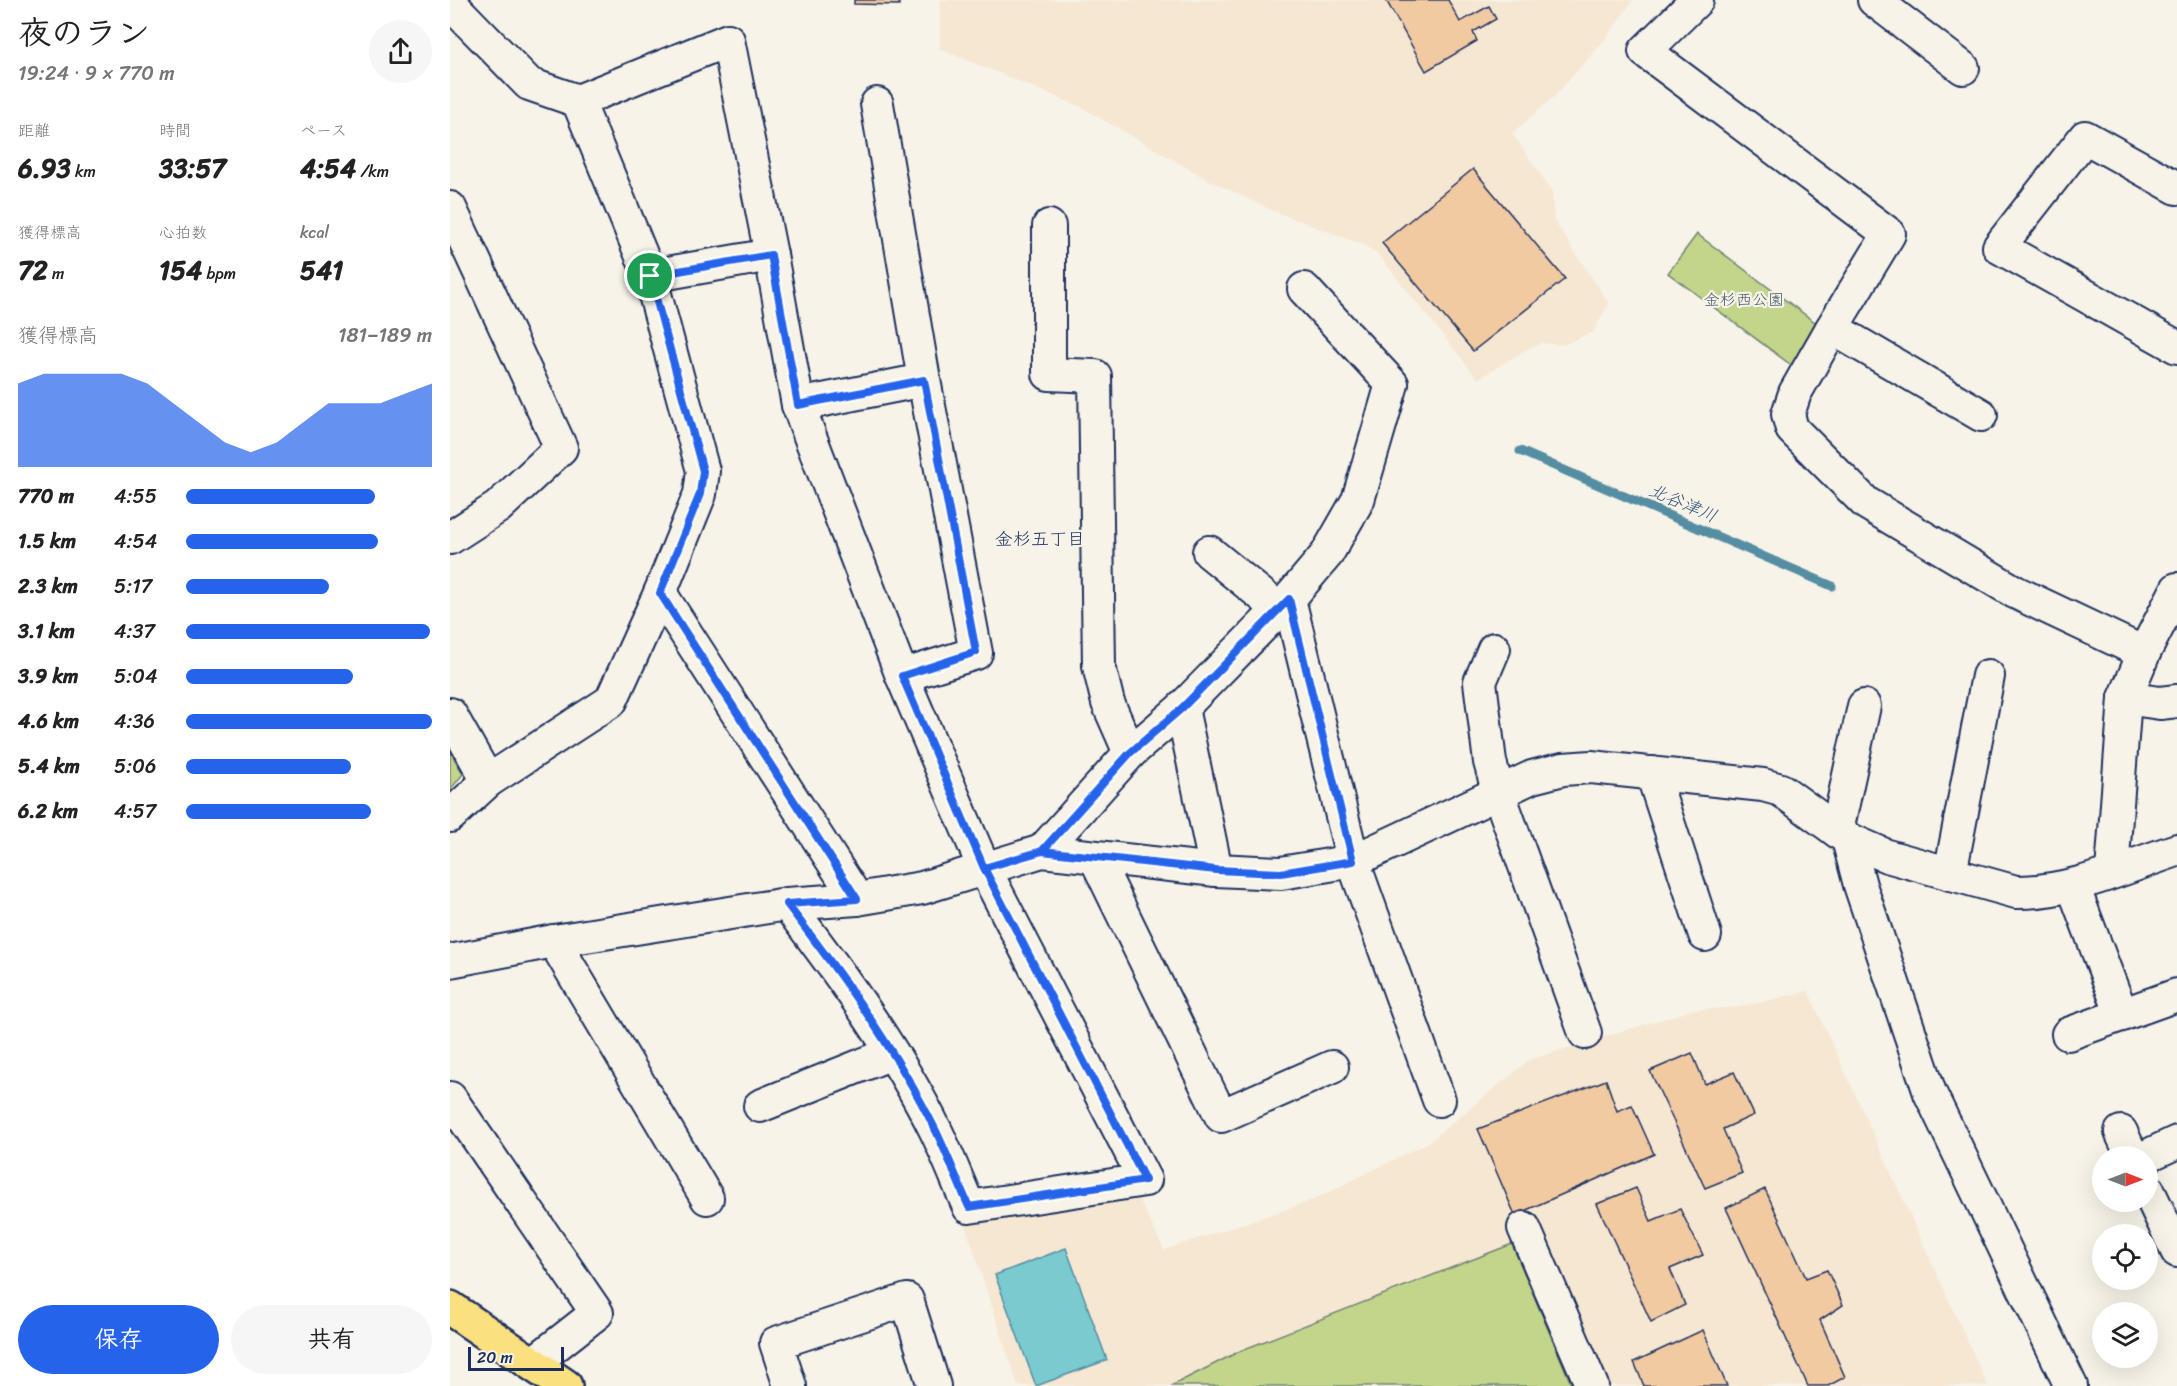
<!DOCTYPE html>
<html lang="ja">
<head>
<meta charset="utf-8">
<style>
	body { margin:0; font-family:Sriracha,"Klee One",sans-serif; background:#f6f6f6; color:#222; height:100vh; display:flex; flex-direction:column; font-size:22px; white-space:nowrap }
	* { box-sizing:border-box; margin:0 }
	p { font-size:20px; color:#767676 }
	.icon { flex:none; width:33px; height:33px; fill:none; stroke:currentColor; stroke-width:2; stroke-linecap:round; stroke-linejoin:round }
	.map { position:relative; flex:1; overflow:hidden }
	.drawer { display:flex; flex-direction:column; background:#fff; width:450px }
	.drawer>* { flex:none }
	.needle { width:39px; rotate:90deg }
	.buttons { position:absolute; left:1642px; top:1146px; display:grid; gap:12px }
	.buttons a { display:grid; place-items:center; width:66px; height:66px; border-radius:50%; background:#fff; box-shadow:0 6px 24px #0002; font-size:30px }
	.scale { position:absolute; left:18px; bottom:15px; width:96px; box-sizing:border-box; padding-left:6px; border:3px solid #1b2f5e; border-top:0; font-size:16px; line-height:21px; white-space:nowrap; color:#1b2f5e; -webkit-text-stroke:4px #f7f3e8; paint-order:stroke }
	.pin { position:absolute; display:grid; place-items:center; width:51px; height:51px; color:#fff; margin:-26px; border:3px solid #fff; border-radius:50%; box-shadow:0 2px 6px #0007 }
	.round { display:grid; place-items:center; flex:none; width:63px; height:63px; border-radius:32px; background:#f6f6f6 }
	.headline { display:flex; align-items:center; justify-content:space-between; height:102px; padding:0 18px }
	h1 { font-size:33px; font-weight:700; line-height:45px }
	.metrics { display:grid; grid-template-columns:repeat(3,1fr); gap:9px; height:102px; padding:6px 18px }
	.metrics div { display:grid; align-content:center }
	.metrics b { font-size:26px; font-weight:700 }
	.metrics small { font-size:16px; font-weight:400 }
	.metrics p { font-size:16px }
	.chart { height:168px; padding:12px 18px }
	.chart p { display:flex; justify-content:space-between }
	.chart svg { width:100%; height:108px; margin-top:6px; fill:#2563eb; opacity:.7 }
	.cta { display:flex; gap:12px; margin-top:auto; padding:12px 18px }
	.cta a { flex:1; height:69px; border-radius:36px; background:#2563eb; color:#fff; font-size:24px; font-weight:700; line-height:69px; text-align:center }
	.cta a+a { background:#f6f6f6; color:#222 }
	ul { padding:0 18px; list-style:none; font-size:20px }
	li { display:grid; grid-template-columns:96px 72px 1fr; align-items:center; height:45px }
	li i { height:15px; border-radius:8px; background:#2563eb }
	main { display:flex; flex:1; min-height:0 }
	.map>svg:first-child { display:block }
	.built { fill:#f6e7d3 }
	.green { fill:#c2d58a; stroke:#6e8274; stroke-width:1.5 }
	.water { fill:#7acbd0; stroke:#548da2; stroke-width:1.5 }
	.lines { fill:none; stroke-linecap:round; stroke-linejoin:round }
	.stream { stroke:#548da2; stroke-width:9 }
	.building { fill:#f2caa1; stroke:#1b2f5e; stroke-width:1.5 }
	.minor-casing { stroke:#1b2f5e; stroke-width:36 }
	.major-casing { stroke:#1b2f5e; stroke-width:38 }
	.minor { stroke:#f7f3e8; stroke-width:32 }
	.major { stroke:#fbe080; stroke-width:33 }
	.route-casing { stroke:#fff; stroke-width:12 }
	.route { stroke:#2563eb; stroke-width:8 }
	.labels { text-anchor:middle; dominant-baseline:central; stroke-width:4.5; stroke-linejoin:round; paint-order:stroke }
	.park-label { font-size:16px; fill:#455869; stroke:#f7f3e8 }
	.water-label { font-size:18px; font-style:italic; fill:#33567a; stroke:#f7f3e8 }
	.neighbourhood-label { font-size:18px; fill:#1b2f5e; stroke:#f7f3e8 }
</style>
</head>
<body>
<main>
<section class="drawer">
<div class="headline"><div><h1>夜のラン</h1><p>19:24 · 9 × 770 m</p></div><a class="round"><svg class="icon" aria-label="share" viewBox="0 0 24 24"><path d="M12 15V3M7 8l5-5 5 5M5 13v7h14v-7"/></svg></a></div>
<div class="metrics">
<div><p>距離</p><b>6.93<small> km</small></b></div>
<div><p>時間</p><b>33:57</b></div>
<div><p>ペース</p><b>4:54<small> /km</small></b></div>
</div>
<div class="metrics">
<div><p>獲得標高</p><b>72<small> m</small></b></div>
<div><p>心拍数</p><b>154<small> bpm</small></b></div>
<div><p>kcal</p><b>541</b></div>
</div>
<div class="chart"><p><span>獲得標高</span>181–189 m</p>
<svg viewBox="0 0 160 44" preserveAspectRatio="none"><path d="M0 44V10L10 6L20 6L30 6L40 6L50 10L60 18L70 26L80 34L90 38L100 34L110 26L120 18L130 18L140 18L150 14L160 10V44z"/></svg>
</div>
<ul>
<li><b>770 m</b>4:55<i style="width:77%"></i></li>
<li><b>1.5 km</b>4:54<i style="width:78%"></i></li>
<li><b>2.3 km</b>5:17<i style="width:58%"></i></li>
<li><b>3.1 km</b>4:37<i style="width:99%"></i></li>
<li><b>3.9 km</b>5:04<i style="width:68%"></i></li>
<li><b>4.6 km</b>4:36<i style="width:100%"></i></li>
<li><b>5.4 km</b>5:06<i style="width:67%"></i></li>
<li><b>6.2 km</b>4:57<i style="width:75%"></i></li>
</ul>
<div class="cta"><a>保存</a><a>共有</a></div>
</section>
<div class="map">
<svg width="1727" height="1386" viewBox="0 0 1727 1386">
	<rect width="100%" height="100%" fill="#f7f3e8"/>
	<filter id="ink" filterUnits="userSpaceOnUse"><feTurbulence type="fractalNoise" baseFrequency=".0167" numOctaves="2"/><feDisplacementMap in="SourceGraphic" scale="12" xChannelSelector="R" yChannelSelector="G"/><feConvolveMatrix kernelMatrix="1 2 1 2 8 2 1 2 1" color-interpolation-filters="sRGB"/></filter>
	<g filter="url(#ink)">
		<g class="built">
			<path d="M 490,0 L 1183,0 L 1157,37 L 1105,96 L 1062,133 L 1102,191 L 1104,221 L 1159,303 L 1143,332 L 1113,345 L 1091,343 L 1072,352 L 1028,379 L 926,252 L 911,244 L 821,210 L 755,178 L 631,107 L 490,49 Z"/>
			<path d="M 1358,991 L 1538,1386 L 568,1386 L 514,1221 L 688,1197 L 714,1250 L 863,1200 L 979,1142 L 1079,1060 L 1242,1010 L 1290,1007 Z"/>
		</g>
		<g class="green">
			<path d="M 1247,234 L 1370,326 L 1341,365 L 1218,273 Z"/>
			<path d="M 0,751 L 13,774 L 0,790 Z"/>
			<path d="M 1062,1244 L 1122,1386 L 721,1386 L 792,1350 Z"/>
		</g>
		<path class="water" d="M 616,1248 L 657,1360 L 586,1386 L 545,1275 Z"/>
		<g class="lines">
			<path class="stream" d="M 1070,451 L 1382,586"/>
		</g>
		<g class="building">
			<path d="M 404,0 L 449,0 L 449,5 L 404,4 Z"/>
			<path d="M 936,0 L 998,0 L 1010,22 L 1039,6 L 1046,19 L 1023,32 L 1027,41 L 976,71 Z"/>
			<path d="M 1023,169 L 1115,279 L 1023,351 L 932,243 Z"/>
			<path d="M 1242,1053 L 1255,1084 L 1284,1072 L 1304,1115 L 1273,1129 L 1292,1173 L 1255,1188 L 1200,1071 Z"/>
			<path d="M 1156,1080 L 1167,1111 L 1182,1105 L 1204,1154 L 1065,1215 L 1028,1129 Z"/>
			<path d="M 1186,1188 L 1201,1221 L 1230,1209 L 1253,1255 L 1220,1269 L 1235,1305 L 1201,1322 L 1147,1204 Z"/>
			<path d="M 1315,1189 L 1356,1278 L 1377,1270 L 1393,1305 L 1370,1320 L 1395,1377 L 1378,1386 L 1358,1386 L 1276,1208 Z"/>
			<path d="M 1253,1330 L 1277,1386 L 1194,1386 L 1184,1362 Z"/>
		</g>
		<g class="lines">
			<g class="minor-casing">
				<g id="minor">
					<path d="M 1247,0 L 1195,51 L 1439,234 L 1382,328 L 1345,393 L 1338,414 L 1342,429 L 1416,503 L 1565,592 L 1694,653"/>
					<path d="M 1424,0 L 1513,68"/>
					<path d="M 0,8 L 3,6 L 79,84 L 128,101 L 200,276 L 253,471 L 250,494 L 210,593 L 161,701 L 38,781 L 0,816"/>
					<path d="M 128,101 L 278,40 L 321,255 L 348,405 L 452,676 L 534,868 L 695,1180 L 519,1207 C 508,1182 498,1156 486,1131 C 446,1050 392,976 337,904"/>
					<path d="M 427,104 L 474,380 L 526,653 L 452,676"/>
					<path d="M 1727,188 L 1635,137 L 1549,247 L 1727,347"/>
					<path d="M 0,208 L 111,448 L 48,507 L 0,538"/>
					<path d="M 599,226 L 599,374 L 645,376 L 649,666 L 658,703 L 680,753"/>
					<path d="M 200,276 L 321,255"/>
					<path d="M 1382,328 L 1531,415"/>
					<path d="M 348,405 L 474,380"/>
					<path d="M 759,552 L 829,609"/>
					<path d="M 210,593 L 407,899"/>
					<path d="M 839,599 L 903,861 L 989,1100"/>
					<path d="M 1044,649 L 1030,682 L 1040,762 L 1049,794 L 1135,1033"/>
					<path d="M 1675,698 L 1710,703 L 1727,701"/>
					<path d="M 732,708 L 766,870"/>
					<path d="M 0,714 L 38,781"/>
					<path d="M 1202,773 L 1255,935"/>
					<path d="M 1387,831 L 1414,706"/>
					<path d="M 1398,839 L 1410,885 L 1480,1093 L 1621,1386"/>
					<path d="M 592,851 L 680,753 L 732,708 L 839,599 L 877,554 L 908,500 L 942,384 L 854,289"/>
					<path d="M 645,857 L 771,1116 L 882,1067"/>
					<path d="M 1662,871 L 1675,698 L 1694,653 L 1727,589"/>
					<path d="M 1500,874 L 1538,676"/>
					<path d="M 1623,886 L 1672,1015"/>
					<path d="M 104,941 L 257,1198"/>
					<path d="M 0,961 L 104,941 L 337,904 L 407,899 L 472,888 L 592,851 L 766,870 L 831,873 L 903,861 L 1082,777 L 1113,769 L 1141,767 L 1313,785 L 1331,790 L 1398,839 L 1437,856 L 1566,892 C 1621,893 1675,867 1727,850"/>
					<path d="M 1618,1034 L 1727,995"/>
					<path d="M 0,1098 L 147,1313 L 82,1364"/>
					<path d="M 310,1106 L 442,1053"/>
					<path d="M 1671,1132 L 1682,1156"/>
					<path d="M 1697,1156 L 1727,1142"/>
					<path d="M 1698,1190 L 1727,1251"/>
					<path d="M 1074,1228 L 1142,1386"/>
					<path d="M 340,1386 L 326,1343 L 457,1300 L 484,1386"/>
				</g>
			</g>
			<g class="major-casing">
				<path id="major" d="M 0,1308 L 115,1386"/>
			</g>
			<use href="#minor" class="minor"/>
			<use href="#major" class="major"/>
		</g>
	</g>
	<g class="lines" filter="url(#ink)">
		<g class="route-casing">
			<path id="route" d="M 200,276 L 253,471 L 250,494 L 210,593 L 407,899 L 337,904 C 392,976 446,1050 486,1131 C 498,1156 508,1182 519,1207 L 695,1180 L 534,868 L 592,851 L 766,870 L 831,873 L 903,861 L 839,599 L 732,708 L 680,753 L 592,851 L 534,868 L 452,676 L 526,652 L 474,380 L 348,405 L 321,255 L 200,276"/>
		</g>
		<use href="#route" class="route"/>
	</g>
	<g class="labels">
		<g class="park-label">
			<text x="1294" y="299">金杉西公園</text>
		</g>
		<g class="water-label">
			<text transform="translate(1233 503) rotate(23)">北谷津川</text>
		</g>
		<g class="neighbourhood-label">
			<text x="590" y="539">金杉五丁目</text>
		</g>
	</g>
</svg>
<div class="buttons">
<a><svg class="needle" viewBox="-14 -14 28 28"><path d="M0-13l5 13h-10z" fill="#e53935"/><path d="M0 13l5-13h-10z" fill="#767676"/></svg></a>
<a><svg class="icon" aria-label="locate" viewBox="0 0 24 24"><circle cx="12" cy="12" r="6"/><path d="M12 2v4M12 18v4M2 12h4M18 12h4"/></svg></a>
<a><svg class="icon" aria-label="layers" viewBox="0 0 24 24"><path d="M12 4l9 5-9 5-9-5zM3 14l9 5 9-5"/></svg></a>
</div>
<div class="scale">20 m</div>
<div class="pin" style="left:200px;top:276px;background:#1e9e55"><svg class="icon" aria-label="arrive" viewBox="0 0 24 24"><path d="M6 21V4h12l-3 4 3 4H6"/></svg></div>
</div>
</main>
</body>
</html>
